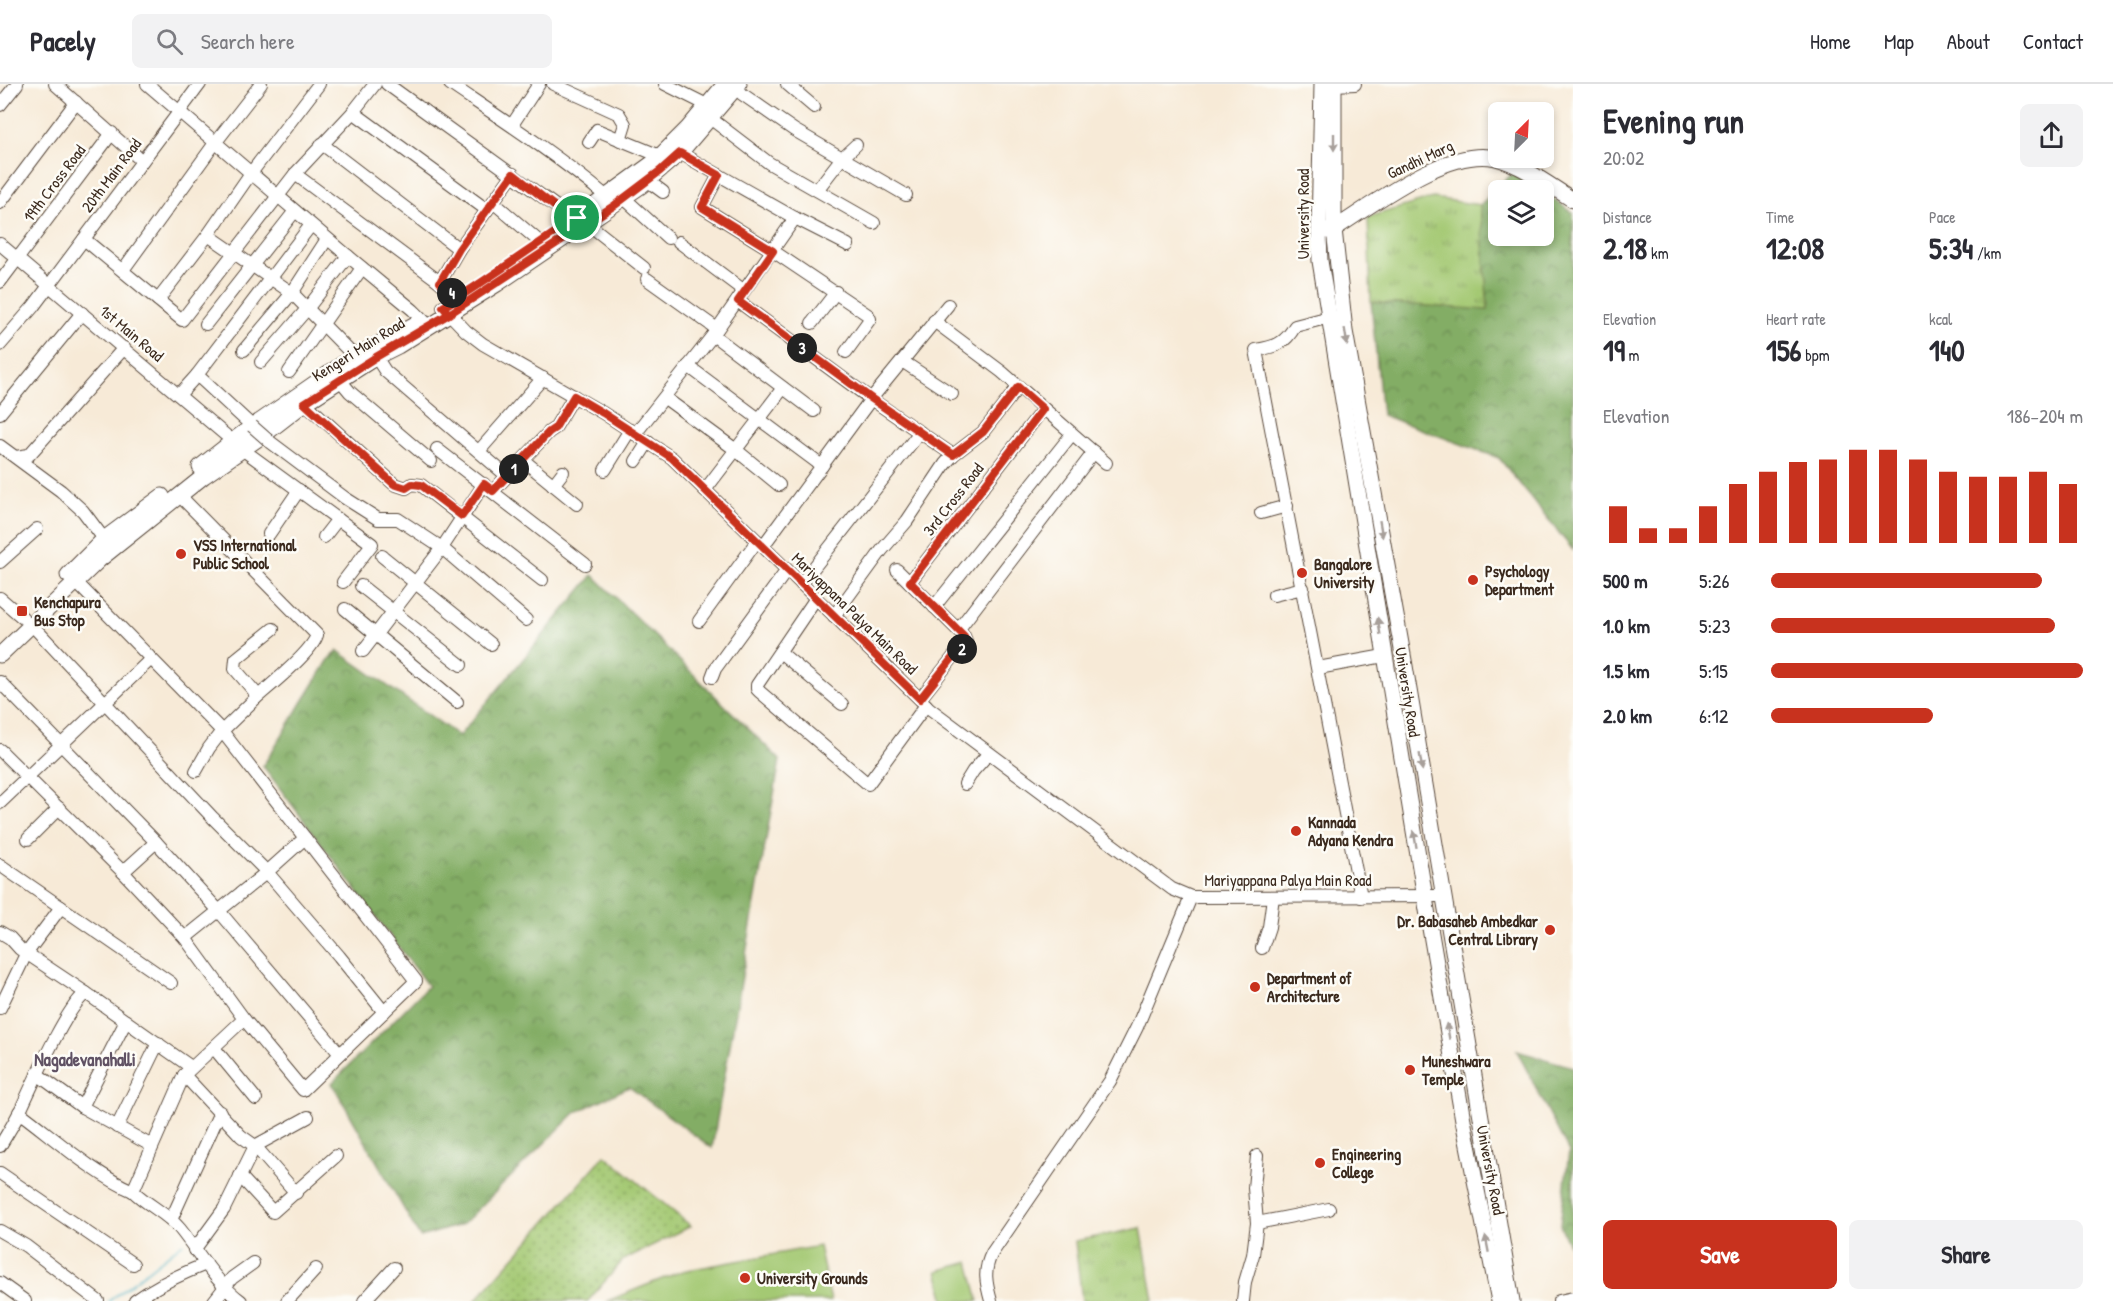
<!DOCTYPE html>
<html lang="en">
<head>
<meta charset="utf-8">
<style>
	body { margin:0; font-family:"Patrick Hand",sans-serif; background:#f2f2f3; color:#2b2b33; height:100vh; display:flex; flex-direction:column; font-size:22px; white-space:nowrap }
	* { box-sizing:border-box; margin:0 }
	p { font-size:20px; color:#7c7c81 }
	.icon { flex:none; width:33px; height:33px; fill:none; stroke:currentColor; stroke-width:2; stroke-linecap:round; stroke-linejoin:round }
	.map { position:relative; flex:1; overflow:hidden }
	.details { display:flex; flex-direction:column; background:#fff; width:540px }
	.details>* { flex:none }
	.needle { width:39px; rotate:24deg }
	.buttons { position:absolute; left:1488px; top:18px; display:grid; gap:12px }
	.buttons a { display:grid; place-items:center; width:66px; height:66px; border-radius:9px; background:#fff; box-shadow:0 3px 9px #0003; font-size:30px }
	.pin { position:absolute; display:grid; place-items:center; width:51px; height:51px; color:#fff; margin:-26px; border:3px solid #fff; border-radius:50%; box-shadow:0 2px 6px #0007 }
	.km { position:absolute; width:30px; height:30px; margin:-15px; border-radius:50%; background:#222; color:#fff; font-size:16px; line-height:30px; text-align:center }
	.round { display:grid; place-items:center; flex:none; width:63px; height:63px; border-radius:9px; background:#f2f2f3 }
	.headline { display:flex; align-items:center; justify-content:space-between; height:102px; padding:0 30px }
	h1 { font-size:33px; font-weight:700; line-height:45px }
	.metrics { display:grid; grid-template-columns:repeat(3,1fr); gap:9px; height:102px; padding:6px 30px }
	.metrics div { display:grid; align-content:center }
	.metrics b { font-size:30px; font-weight:700 }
	.metrics small { font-size:16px; font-weight:400 }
	.metrics p { font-size:16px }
	.chart { height:168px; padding:12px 30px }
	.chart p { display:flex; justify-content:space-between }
	.chart svg { width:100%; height:108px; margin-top:6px; stroke:#c8321e; stroke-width:6 }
	.cta { display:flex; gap:12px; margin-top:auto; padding:12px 30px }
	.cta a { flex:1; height:69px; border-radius:9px; background:#c8321e; color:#fff; font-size:24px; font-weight:700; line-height:69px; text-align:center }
	.cta a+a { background:#f2f2f3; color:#2b2b33 }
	ul { padding:0 30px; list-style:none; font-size:20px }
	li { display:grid; grid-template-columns:96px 72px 1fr; align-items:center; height:45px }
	li i { height:15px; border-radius:8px; background:#c8321e }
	header { display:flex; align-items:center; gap:36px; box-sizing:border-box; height:84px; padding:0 30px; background:#fff; border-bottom:2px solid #e1e1e2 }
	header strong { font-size:28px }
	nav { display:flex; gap:33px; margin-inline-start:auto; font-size:21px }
	.search { width:420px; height:54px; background:#f2f2f3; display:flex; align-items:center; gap:15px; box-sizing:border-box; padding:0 21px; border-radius:9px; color:#7c7c81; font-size:22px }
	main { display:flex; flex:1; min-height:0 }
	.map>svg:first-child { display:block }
	.grass { fill:url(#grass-dots); stroke:#707a48; stroke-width:1.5 }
	.forest { fill:url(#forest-crowns); stroke:#5f6c42; stroke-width:1.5 }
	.park { fill:url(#park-tufts); stroke:#707a48; stroke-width:1.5 }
	.pitch { fill:#a4c973; stroke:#707a48; stroke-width:1.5 }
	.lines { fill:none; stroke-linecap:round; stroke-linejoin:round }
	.stream { stroke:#3eaabd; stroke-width:2 }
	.minor-casing { stroke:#57473a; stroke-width:14 }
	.major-casing { stroke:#57473a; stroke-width:17 }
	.minor { stroke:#fff; stroke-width:12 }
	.major { stroke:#fff; stroke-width:15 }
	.minor-bridge-casing { stroke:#57473a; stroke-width:14; stroke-linecap:butt }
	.minor-bridge { stroke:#fff; stroke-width:12 }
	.oneway { fill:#a79f9a }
	.route-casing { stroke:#fff; stroke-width:12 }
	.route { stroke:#c8321e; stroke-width:8 }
	.poi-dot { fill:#c8321e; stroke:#fdfcf7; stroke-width:2 }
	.labels { text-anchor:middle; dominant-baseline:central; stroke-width:5; stroke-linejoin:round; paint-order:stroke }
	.street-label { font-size:16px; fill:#3b2a1e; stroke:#fdfcf7 }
	.poi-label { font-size:16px; font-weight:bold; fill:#3b2a1e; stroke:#fdfcf7; text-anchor:start }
	.neighbourhood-label { font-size:18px; font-weight:bold; fill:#605264; stroke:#fdfcf7 }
</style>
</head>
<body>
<header>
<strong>Pacely</strong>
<div class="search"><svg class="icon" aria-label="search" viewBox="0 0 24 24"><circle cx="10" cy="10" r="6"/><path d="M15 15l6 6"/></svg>Search here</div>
<nav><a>Home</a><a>Map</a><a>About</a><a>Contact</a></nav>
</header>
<main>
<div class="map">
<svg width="1573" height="1217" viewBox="0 0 1573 1217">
	<defs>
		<pattern id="grass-dots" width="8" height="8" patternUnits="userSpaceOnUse" patternTransform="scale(1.5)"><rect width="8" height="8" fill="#a4c973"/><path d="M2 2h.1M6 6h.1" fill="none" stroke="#87a35e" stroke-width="1.8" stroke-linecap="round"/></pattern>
		<pattern id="forest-crowns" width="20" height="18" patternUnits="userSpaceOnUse" patternTransform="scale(1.5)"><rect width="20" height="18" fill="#83ad65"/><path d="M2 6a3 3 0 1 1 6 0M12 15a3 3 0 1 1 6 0" fill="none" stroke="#6c8d53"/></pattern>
		<pattern id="park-tufts" width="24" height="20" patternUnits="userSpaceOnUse" patternTransform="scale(1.5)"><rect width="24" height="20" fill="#a4c973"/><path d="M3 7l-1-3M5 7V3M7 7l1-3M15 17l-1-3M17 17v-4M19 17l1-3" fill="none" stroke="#87a35e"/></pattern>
	</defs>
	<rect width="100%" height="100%" fill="#fdfcf7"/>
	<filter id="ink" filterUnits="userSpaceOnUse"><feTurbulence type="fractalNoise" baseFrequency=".0167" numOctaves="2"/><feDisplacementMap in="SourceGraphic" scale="12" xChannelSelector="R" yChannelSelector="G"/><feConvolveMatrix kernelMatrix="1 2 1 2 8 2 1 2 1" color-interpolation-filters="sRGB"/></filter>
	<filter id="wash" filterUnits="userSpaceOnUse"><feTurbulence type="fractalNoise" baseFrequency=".008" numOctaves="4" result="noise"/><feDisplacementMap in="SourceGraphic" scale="24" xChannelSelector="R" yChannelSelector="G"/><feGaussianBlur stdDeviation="1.35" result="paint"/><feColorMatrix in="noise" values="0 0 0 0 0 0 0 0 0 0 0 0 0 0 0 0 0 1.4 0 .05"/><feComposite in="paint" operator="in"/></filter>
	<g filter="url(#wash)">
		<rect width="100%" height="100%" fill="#f7ead7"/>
		<path class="grass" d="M 605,1071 L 691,1142 L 623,1176 L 588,1217 L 475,1217 Z"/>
		<g class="forest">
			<path d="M 1514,88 L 1540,106 L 1498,106 L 1498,152 L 1544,152 L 1544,109 L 1573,129 L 1573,466 L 1499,374 L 1382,331 L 1371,218 L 1488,226 L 1480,121 Z"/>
			<path d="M 593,491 L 780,676 L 712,1064 L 629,1003 L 576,1028 L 463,1140 L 420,1153 L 332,999 L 428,902 L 263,682 L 328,577 L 338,567 L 459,652 Z"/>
			<path d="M 1517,967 L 1573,983 L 1573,1169 L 1560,1141 L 1569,1068 Z"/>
		</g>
		<g class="park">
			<path d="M 1433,114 L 1480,121 L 1488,226 L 1371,218 L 1368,133 Z"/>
			<path d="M 1141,1144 L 1154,1217 L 1082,1217 L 1075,1157 Z"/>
		</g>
		<g class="pitch">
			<path d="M 819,1162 L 831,1217 L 607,1217 L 682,1187 Z"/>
			<path d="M 969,1178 L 979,1217 L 945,1217 L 937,1187 Z"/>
		</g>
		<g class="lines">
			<path class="stream" d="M 109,1217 L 183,1159"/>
		</g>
	</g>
	<g filter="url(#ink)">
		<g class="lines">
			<g class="minor-casing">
				<g id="minor">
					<path d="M 55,0 L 142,77"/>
					<path d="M 147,0 L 348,172 L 413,226 L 429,242"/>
					<path d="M 387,0 L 554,121 L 577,134"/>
					<path d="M 450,0 C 503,36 557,71 607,113"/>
					<path d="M 553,0 L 619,30 L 625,40 L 620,56"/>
					<path d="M 665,0 L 707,21"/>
					<path d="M 787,0 L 814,23"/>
					<path d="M 1334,1 L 1355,0"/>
					<path d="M 737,3 L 742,10 L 794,46 L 906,111"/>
					<path d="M 0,21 L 17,0"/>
					<path d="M 353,28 L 487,126"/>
					<path d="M 710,34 L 769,79 L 874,139"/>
					<path d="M 512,41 L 539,0"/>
					<path d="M 589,58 L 597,46 L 660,72"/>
					<path d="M 322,60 L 459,165"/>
					<path d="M 680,69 L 795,134 L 848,161"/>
					<path d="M 295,90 L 440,198 L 457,214"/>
					<path d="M 719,91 L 702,123 L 773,167 L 868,231 L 870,235 L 846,268"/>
					<path d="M 648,97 L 663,108"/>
					<path d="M 817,106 L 841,75 L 856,61"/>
					<path d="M 624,114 L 668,154"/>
					<path d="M 493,118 L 541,159"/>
					<path d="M 0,119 L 76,18"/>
					<path d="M 587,139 L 644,184"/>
					<path d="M 208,151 L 292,209 L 355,273"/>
					<path d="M 84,155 L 182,236 L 295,90 L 353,28 L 375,0"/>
					<path d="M 679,158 L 743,206"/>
					<path d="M 0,160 L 242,365 L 372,460 L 343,498"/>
					<path d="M 123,186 L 215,59 L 261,0"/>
					<path d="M 647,195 L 717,245"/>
					<path d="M 0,198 L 112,49"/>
					<path d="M 440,198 L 459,165 L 513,90"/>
					<path d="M 158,216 L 208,151 L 251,89 L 319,0"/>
					<path d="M 738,217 L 871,315 L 953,371"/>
					<path d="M 443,223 L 466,247 L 483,260 L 603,329 L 672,374 L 929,624 L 1172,805 L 1191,813 L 1443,812"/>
					<path d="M 1330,233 L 1295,242 C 1285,260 1275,263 1256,266 L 1361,813"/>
					<path d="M 934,237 L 1002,288 L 1106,379"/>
					<path d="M 812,239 L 836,208"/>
					<path d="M 206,240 L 295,127"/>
					<path d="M 713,251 L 814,327"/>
					<path d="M 0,261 L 33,223 L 200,0"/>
					<path d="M 244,266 L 292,209 L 327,155"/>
					<path d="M 376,273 L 385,287 L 507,392"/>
					<path d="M 902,277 L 952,310"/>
					<path d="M 261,278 L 307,225 L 348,172"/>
					<path d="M 688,282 L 822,382"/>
					<path d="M 289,288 L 362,184"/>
					<path d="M 197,291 L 311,141"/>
					<path d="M 340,296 L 350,308 L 431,377"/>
					<path d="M 179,311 L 197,291 L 252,342"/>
					<path d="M 665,314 L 736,366 L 779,401"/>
					<path d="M 305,319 L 394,400 L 406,404 L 412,400 L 421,401 L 542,496"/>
					<path d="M 0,329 L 82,229"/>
					<path d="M 635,350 L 713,251 L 795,134"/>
					<path d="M 269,357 L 345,414 L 378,435 L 398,435 L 442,464 L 526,536"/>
					<path d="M 0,362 L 61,407 L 83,427 L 104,455"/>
					<path d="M 437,365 L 585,480"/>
					<path d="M 479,367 L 543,294"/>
					<path d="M 16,373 L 29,371 L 124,264"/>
					<path d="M 523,376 L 577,420"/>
					<path d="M 636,377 L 648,358"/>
					<path d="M 605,386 L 630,346"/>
					<path d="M 553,401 L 563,388"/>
					<path d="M 705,406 L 783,304"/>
					<path d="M 493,407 L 549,348 L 555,344 L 574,312"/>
					<path d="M 179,411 L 317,551 C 312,568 271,601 256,614"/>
					<path d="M 1261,429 L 1287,422"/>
					<path d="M 269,450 L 299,406"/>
					<path d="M 324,453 L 338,435"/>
					<path d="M 763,462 L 871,315 L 948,221"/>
					<path d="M 382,472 L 491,560"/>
					<path d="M 0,478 L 37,445"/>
					<path d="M 897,486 L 964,552 L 966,557 L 920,615"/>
					<path d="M 910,498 L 1043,325"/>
					<path d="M 801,500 L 920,348"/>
					<path d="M 361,502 L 461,581"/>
					<path d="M 1274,511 L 1303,504"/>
					<path d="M 0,514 L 23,534"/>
					<path d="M 816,514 L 757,601 L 757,605 L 760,608 L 868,700 L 926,621"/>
					<path d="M 934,523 L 1072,350"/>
					<path d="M 345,525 L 457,618"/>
					<path d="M 834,532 L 882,466 L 907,437 L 945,380 L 953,371 L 983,348 L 1018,303"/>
					<path d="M 699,537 L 757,457"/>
					<path d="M 31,540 L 213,734 L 267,788 L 339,872 L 384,928"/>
					<path d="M 958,546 L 1094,368"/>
					<path d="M 363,567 L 442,464 L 484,400"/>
					<path d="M 780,568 L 842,620"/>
					<path d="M 1318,584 L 1384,572"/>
					<path d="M 712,593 L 715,585 L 787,486"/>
					<path d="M 0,598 L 156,758 L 219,827 L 340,970"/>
					<path d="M 0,666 L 123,788 L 185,854 L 244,935 L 303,1006 L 416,897 L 222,647 L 75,497"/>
					<path d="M 196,687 L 209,664 L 222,647 L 256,614 L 254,607 L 235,585 L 236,575 L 273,545"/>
					<path d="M 965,700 L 973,687 L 989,669"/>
					<path d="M 0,719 L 151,575"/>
					<path d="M 28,755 L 59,724"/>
					<path d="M 0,781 L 171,899"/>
					<path d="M 123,788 L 156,758"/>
					<path d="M 0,848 L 10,854 L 20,865 L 86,909"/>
					<path d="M 185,854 L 267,788 L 305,754"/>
					<path d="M 1262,864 L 1269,843 L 1273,813"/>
					<path d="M 0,924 L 26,870 L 61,823"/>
					<path d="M 214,964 L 256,1015"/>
					<path d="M 37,990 L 82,1023 L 152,1062"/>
					<path d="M 184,991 L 241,1052 L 255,1062 L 296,1109"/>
					<path d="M 82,1023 L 126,937"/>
					<path d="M 19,1028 C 53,1053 95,1091 133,1107"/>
					<path d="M 117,1043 L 158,959"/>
					<path d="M 0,1062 C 7,1050 15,1038 21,1025 C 33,1000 66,923 86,909 L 191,983"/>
					<path d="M 0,1089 L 133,1180"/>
					<path d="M 240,1092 L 273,1128 L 336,1072"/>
					<path d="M 171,1136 L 220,1028"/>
					<path d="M 1257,1139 L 1329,1125"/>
					<path d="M 0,1147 L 26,1162 L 98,1217"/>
					<path d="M 194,1166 L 224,1125 L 255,1062 L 308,1033"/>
					<path d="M 0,1199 L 25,1217"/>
					<path d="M 135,1217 C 157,1201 181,1190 206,1180"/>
					<path d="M 214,1217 L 232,1194 L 253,1179"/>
					<path d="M 241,1217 C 215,1198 200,1170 180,1145 C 168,1130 147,1121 133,1107 L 184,991 L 244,935"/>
					<path d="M 287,1217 L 316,1185"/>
					<path d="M 364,1217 L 394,1184"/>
					<path d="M 991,1217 C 986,1199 983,1186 992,1169 L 1110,997 L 1137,943 L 1191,813"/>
					<path d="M 1243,1217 L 1245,1198 L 1253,1171 L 1257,1139 L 1254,1104 L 1257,1072"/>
					<path d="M 1559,1217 L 1573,1214"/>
				</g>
			</g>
			<g class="major-casing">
				<g id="major">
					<path d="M 1322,0 L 1319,149 L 1320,177 L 1430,844 L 1463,1036 L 1499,1217"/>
					<path d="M 1334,0 L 1334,145 L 1345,247 L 1405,582 L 1512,1217"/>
					<path d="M 585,128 L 654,78 L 688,44 L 725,0"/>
					<path d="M 1327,147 L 1334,145 C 1374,120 1448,62 1496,74 C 1523,81 1549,101 1573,116"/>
					<path d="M 200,383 L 243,349 L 347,277 L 417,239"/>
					<path d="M 68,491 L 104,455 L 162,412"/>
					<path d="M 0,571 L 99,476 L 204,392 L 265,350 L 305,319 L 376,273 L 398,262 L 497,200 L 641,102 L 680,69 L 739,0"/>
				</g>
			</g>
			<use href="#minor" class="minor"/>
			<use href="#major" class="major"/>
			<g class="minor-bridge-casing">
				<path id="minor-bridge" d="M 252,342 L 269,357"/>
			</g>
			<use href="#minor-bridge" class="minor-bridge"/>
		</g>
		<defs><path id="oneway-solid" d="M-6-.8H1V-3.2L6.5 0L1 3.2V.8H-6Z" transform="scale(1.5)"/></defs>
		<g class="oneway">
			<use href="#oneway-solid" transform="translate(1334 58) rotate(90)"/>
			<use href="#oneway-solid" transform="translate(1346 253) rotate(81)"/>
			<use href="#oneway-solid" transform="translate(1381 445) rotate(80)"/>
			<use href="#oneway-solid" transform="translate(1379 542) rotate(-99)"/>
			<use href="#oneway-solid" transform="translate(1421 678) rotate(81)"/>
			<use href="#oneway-solid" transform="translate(1415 755) rotate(-100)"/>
			<use href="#oneway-solid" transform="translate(1448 947) rotate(-100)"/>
			<use href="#oneway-solid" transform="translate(1487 1160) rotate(-101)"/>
		</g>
	</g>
	<g class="lines" filter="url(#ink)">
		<g class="route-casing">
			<path id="route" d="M 577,134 C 532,163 489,195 443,223 L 449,230 L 376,273 L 304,319 L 394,400 L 406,404 L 412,400 L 421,401 L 462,432 L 484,400 L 493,407 L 549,348 L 555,344 L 574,312 L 603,329 L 672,374 L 920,615 L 966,557 L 964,552 L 910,498 L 1043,325 L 1018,303 L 983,348 L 953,371 L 872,315 L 738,217 L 773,167 L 702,123 L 719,91 L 680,69 L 660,87 L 615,121 L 449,230 L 443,223 L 457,214 L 440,198 L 459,165 L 513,90 L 554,122 L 577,134"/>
		</g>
		<use href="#route" class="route"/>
	</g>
	<g class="poi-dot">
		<circle cx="181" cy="470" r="6"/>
		<circle cx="1302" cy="489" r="6"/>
		<circle cx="1473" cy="496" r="6"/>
		<rect x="16" y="521" width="12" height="12" rx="3"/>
		<circle cx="1296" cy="747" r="6"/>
		<circle cx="1550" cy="846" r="6"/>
		<circle cx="1255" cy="903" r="6"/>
		<circle cx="1410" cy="986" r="6"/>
		<circle cx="1320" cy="1079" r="6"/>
		<circle cx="745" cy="1194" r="6"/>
	</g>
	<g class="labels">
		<g class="street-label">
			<text transform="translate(1420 75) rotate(-25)">Gandhi Marg</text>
			<text transform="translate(111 91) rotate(-53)">20th Main Road</text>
			<text transform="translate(54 99) rotate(-53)">19th Cross Road</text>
			<text transform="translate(1303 130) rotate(-90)">University Road</text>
			<text transform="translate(132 249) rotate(40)">1st Main Road</text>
			<text transform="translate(358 265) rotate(-32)">Kengeri Main Road</text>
			<text transform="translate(953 415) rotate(-52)">3rd Cross Road</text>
			<text transform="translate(855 529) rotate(44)">Mariyappana Palya Main Road</text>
			<text transform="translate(1408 608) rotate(81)">University Road</text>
			<text x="1288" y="796">Mariyappana Palya Main Road</text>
			<text transform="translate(1491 1086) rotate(79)">University Road</text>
		</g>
		<g class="poi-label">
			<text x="193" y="461">VSS International<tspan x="193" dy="18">Public School</tspan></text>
			<text x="1314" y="480">Bangalore<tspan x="1314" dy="18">University</tspan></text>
			<text x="1485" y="487">Psychology<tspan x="1485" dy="18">Department</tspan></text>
			<text x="34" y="518">Kenchapura<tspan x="34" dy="18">Bus Stop</tspan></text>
			<text x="1308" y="738">Kannada<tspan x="1308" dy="18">Adyana Kendra</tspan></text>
			<text x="1538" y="837" text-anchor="end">Dr. Babasaheb Ambedkar<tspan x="1538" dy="18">Central Library</tspan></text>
			<text x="1267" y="894">Department of<tspan x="1267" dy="18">Architecture</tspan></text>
			<text x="1422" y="977">Muneshwara<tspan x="1422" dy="18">Temple</tspan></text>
			<text x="1332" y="1070">Engineering<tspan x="1332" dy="18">College</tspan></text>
			<text x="757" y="1194">University Grounds</text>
		</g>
		<g class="neighbourhood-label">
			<text x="85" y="975">Nagadevanahalli</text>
		</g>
	</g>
</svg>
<div class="buttons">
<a><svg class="needle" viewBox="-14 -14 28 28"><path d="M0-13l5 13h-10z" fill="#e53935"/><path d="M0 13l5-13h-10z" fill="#7c7c81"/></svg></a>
<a><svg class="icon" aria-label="layers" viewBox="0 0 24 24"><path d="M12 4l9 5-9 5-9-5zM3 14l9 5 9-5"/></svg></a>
</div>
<div class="pin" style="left:577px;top:134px;background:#1e9e55"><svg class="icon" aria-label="arrive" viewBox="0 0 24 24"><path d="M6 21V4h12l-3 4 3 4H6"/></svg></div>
<b class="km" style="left:514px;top:385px">1</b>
<b class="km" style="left:962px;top:565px">2</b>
<b class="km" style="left:802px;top:264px">3</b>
<b class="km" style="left:452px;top:209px">4</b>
</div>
<section class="details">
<div class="headline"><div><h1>Evening run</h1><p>20:02</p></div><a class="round"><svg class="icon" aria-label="share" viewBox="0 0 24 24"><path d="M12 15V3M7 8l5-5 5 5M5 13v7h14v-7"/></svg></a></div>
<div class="metrics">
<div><p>Distance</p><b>2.18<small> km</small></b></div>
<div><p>Time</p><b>12:08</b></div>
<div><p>Pace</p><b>5:34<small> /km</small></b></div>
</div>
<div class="metrics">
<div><p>Elevation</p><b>19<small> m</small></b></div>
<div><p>Heart rate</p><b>156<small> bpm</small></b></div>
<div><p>kcal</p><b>140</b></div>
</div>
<div class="chart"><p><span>Elevation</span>186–204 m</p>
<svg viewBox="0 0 160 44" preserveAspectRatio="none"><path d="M5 44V29M15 44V38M25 44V38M35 44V29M45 44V20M55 44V15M65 44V11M75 44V10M85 44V6M95 44V6M105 44V10M115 44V15M125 44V17M135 44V17M145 44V15M155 44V20"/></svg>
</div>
<ul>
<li><b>500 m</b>5:26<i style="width:87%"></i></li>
<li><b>1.0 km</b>5:23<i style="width:91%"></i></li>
<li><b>1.5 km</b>5:15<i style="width:100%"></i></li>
<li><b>2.0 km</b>6:12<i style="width:52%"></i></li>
</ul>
<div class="cta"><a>Save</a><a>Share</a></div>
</section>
</main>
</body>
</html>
